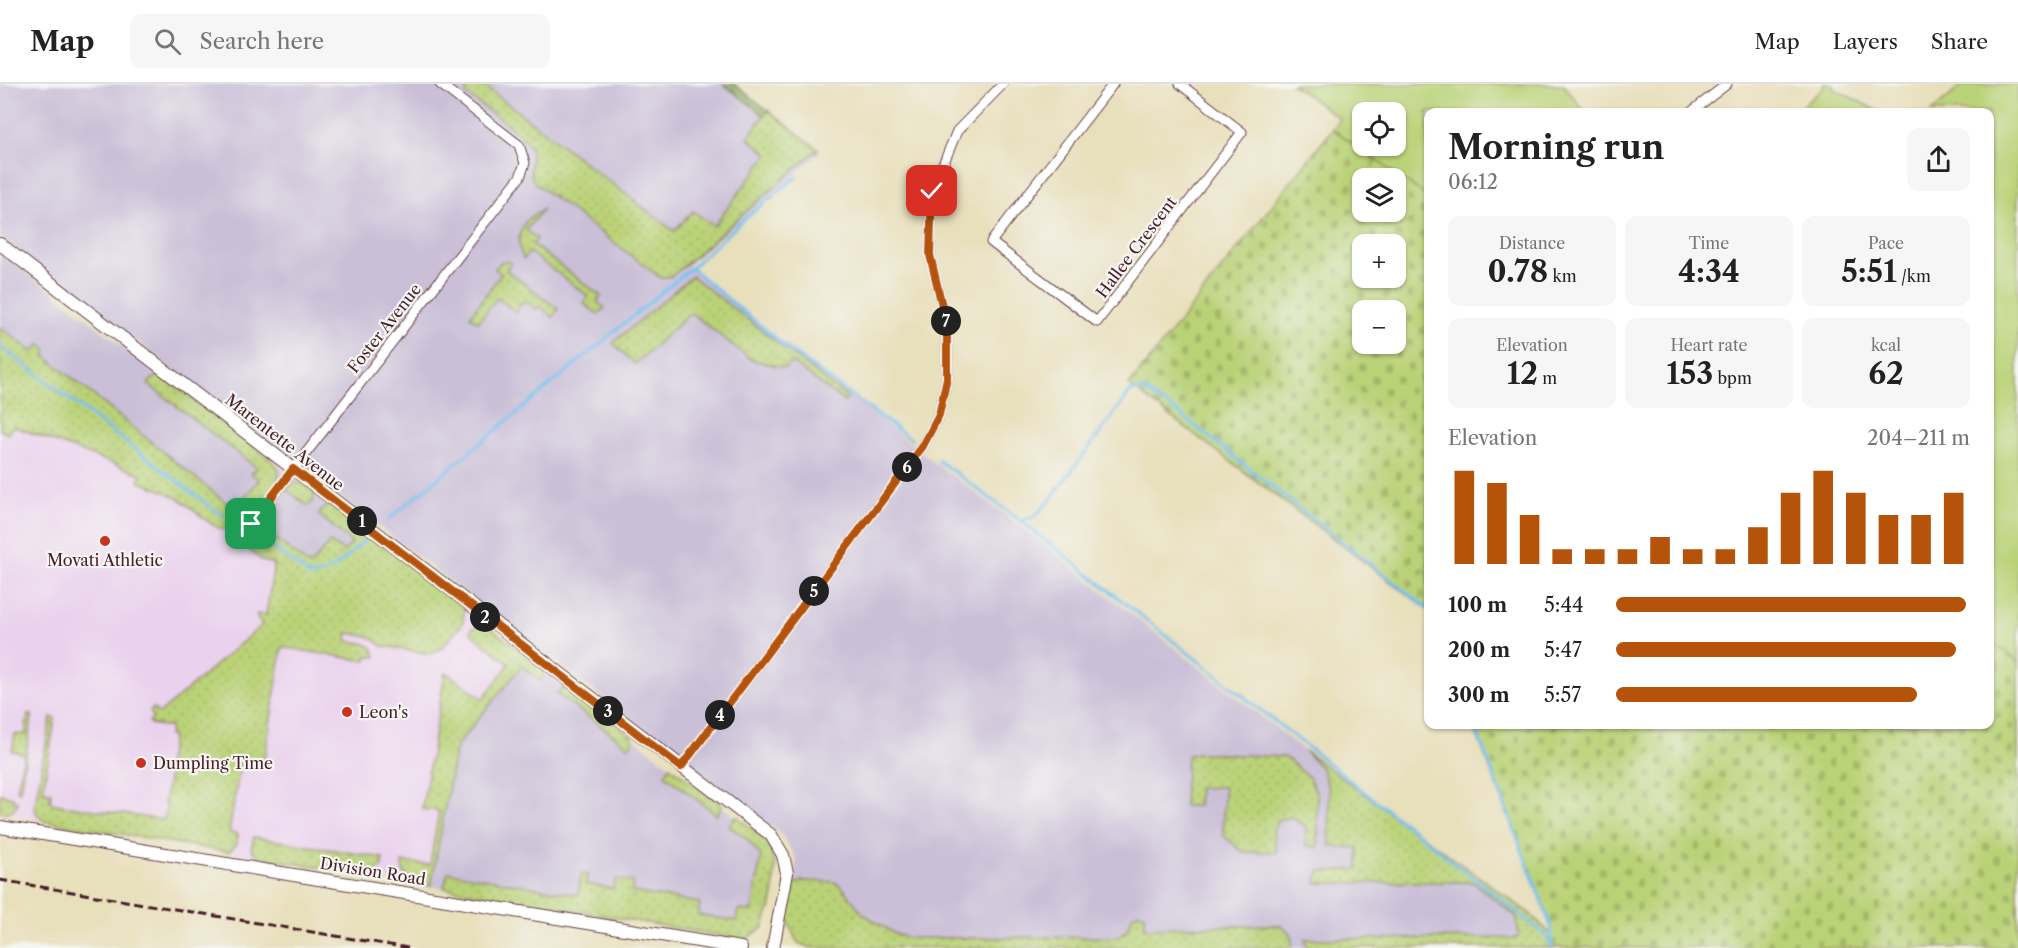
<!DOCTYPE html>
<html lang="en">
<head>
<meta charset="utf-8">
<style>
	body { margin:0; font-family:"Libre Caslon Text",serif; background:#f6f6f6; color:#222; height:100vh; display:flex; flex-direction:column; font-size:22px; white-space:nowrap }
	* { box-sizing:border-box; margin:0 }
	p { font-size:20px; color:#767676 }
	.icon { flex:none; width:33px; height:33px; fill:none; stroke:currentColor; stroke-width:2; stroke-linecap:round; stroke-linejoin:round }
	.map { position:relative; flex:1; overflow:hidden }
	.sheet { position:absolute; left:1424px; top:24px; width:570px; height:621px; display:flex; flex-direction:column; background:#fff; border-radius:12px; box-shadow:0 2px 4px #0004 }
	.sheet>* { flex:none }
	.fabs { position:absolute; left:1352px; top:18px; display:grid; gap:12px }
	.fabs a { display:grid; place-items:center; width:54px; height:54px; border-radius:12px; background:#fff; box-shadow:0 2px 4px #0004; font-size:30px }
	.pin { position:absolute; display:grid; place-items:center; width:51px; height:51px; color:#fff; margin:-26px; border-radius:12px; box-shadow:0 3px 9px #0006 }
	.km { position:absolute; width:30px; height:30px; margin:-15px; border-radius:50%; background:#222; color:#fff; font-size:16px; line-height:30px; text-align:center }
	.round { display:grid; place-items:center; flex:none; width:63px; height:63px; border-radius:12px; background:#f6f6f6 }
	.summary { display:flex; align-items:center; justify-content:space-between; height:102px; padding:0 24px }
	h1 { font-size:33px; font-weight:700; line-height:45px }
	.stats { display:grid; grid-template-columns:repeat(3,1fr); gap:9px; height:102px; padding:6px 24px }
	.stats div { display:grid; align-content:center; border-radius:12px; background:#f6f6f6; text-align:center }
	.stats b { font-size:30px; font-weight:700 }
	.stats small { font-size:16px; font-weight:400 }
	.stats p { font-size:16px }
	.chart { height:168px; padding:12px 24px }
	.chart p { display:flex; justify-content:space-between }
	.chart svg { width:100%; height:108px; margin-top:6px; stroke:#b45309; stroke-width:6 }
	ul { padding:0 24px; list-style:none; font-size:20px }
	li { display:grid; grid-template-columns:96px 72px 1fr; align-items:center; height:45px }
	li i { height:15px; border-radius:8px; background:#b45309 }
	header { display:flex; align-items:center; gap:36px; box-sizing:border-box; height:84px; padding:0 30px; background:#fff; border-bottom:2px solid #e0e0e0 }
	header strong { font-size:28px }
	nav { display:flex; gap:33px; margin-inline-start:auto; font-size:21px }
	.search { width:420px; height:54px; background:#f6f6f6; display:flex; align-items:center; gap:15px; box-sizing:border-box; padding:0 21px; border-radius:12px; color:#767676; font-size:22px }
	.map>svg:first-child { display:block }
	.built { fill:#ead1ed }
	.industrial { fill:#cabfd7 }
	.grass { fill:url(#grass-dots); stroke:#827851; stroke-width:1.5 }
	.forest { fill:url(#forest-firs); stroke:#6e6a4a; stroke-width:1.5 }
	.cemetery { fill:url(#cemetery-stones); stroke:#827851; stroke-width:1.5; fill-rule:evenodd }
	.park { fill:#bad277; stroke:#827851; stroke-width:1.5; fill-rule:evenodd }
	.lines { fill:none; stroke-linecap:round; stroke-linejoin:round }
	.stream { stroke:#77bfef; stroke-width:3 }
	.street-casing { stroke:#623c41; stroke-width:11 }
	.secondary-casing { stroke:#623c41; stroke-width:14 }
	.street { stroke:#fff; stroke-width:9 }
	.secondary { stroke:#fff; stroke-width:12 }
	.rail { stroke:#4a1f2b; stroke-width:3; stroke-dasharray:9 4.5; stroke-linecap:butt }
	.route-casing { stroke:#fff; stroke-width:12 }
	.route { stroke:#b45309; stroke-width:8 }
	.poi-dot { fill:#c8321e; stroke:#f6f6f2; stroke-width:2 }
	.labels { text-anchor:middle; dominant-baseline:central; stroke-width:4.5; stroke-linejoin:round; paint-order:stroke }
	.street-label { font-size:16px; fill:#4a1f2b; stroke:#f6f6f2 }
	.poi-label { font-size:16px; fill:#4a1f2b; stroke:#f6f6f2; text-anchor:start }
</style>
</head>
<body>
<header>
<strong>Map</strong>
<div class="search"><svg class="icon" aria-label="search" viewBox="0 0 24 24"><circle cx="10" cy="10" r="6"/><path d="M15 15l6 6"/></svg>Search here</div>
<nav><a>Map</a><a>Layers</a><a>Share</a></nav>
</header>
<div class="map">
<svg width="2018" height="864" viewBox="0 0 2018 864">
	<defs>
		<pattern id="grass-dots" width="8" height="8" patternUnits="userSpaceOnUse" patternTransform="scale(1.5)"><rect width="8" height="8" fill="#bad277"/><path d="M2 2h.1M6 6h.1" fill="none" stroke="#a1b467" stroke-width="1.8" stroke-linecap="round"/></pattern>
		<pattern id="forest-firs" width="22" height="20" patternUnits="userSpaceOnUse" patternTransform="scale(1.5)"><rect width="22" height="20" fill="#93b468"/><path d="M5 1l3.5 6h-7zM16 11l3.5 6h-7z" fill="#7a9256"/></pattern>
		<pattern id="cemetery-stones" width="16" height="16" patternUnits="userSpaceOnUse" patternTransform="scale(1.5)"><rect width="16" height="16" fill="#bad277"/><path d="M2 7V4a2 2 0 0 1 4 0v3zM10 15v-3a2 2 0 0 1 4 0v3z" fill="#a1b467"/></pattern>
	</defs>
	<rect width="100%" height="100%" fill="#f6f6f2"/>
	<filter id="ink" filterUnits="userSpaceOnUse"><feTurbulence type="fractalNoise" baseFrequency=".0167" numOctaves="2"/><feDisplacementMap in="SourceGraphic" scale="12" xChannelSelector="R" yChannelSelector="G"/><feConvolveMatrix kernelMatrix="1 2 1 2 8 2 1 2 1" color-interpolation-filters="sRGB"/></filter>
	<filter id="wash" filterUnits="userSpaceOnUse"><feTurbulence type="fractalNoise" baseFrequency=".008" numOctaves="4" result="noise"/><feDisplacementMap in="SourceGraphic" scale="24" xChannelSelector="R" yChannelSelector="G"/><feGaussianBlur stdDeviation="1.35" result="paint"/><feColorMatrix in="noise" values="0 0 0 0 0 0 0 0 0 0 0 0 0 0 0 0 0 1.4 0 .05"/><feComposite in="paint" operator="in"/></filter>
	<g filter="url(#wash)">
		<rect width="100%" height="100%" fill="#e8dfbb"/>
		<path class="built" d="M 0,254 L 329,513 L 383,462 L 529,573 L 456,662 L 431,802 L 0,729 Z"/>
		<g class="industrial">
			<path d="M 0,0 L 734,0 L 821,68 L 688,181 L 935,379 L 1019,441 L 1305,667 L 1529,829 L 1552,864 L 811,864 L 797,858 L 787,835 L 797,776 L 781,750 L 0,153 Z"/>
			<path d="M 0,168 L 383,462 L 329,513 L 0,254 Z"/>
			<path d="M 529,573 L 768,758 L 775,781 L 773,816 L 763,844 L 745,856 L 431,802 L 456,662 Z"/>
		</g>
		<g class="grass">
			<path d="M 467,0 L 482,0 L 674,147 L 693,127 L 714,142 L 768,70 L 748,54 L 764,31 L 769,27 L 818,65 L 672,192 L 661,194 L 535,99 C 525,87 536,75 529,62 C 521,47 481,22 466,10 Z"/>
			<path d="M 542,126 L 526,146 L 537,155 L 533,161 L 601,212 L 597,218 L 605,224 L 598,230 L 584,220 L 588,212 L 529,168 L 524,175 C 513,157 521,134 542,126 Z"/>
			<path d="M 507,177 L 511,179 L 506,186 L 558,225 L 553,233 L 539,222 L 536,225 L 525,217 L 521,219 L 516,228 L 497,214 L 478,238 L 470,232 L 501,190 L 495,185 L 501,178 Z"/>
			<path d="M 692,192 L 848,314 L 845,318 L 791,278 L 785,284 L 752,276 L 691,229 L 635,280 L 613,259 Z"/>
			<path d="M 0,243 L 33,268 L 40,260 L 47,267 L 45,272 L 229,421 L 235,413 L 241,417 L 259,396 L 251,389 L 257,384 L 148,300 L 152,295 L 161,291 L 276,380 C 280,387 280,391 276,398 L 244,441 C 220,459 198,426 179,415 C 166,407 153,403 139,398 L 141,390 L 13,342 L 9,350 L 0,346 Z"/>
			<path d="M 296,399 L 303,400 L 315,410 L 313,417 L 308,422 L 286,405 Z"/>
			<path d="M 329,421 L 464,524 L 463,539 L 442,564 L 430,570 L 383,562 L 370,553 L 348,549 L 347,557 C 360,558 373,558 376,573 L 366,572 L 365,577 L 282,563 L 264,680 L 241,677 L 229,748 L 238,750 C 237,759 236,763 228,768 L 44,737 C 37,732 35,728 35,720 L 51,633 L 55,635 L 43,707 L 51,708 L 50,717 L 54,720 L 164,736 L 167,721 L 164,720 L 170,685 L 167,684 L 172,653 L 169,652 L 170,643 L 150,640 L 149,637 L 153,635 L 150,627 L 153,624 L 159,630 L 262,541 L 257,534 L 257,530 L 266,531 L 274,480 L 262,477 L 247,464 L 247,458 L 259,441 L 310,482 L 330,458 L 344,467 L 352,459 L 319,431 L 320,427 Z"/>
			<path d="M 484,539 L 545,586 L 541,597 L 522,582 L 456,662 L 431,802 L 409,798 L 403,787 L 402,778 L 430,781 L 439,727 L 422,725 L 445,589 L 450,591 L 483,615 L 509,580 L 471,549 L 471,545 Z"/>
			<path d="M 567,602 L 633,653 L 631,661 L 628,662 L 556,609 Z"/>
			<path d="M 28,630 L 32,631 L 32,633 L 20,707 L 17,706 L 24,670 L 12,667 L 15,650 L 25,651 Z"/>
			<path d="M 1305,667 L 1529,829 L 1552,851 L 1552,864 L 1309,864 L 1306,861 L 1305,855 L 1518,854 L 1517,833 L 1473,798 L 1316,799 L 1320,787 L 1358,785 L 1358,764 L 1330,762 L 1329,708 L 1323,686 Z"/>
			<path d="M 1197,669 L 1285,673 L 1309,693 L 1317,710 L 1318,763 L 1306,762 L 1306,743 L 1291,733 L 1278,736 L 1273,747 L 1277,768 L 1243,768 L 1223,751 L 1224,703 L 1199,704 L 1198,722 L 1184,722 L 1187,672 Z"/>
			<path d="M 670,682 L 722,721 L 717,731 L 665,691 Z"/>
			<path d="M 0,710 L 13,713 L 13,716 L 18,719 L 12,727 L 0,729 Z"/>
			<path d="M 736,732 L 768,758 L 775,781 L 773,816 L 763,844 L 745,856 L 444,804 L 448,788 L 578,811 L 581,790 L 587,791 L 586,800 L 613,805 L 616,795 L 633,798 L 632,808 L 700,819 L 698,831 L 736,837 L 738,826 L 752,827 L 761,772 L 747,755 L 729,742 Z"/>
			<path d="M 254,753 L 383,774 L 382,783 L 372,792 L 258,773 L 251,764 Z"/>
			<path d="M 802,797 L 835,798 L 843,804 L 862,829 L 895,850 L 909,854 L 1116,853 L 1126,847 L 1133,831 L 1140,828 L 1145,830 L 1145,844 L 1280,841 C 1289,846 1294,854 1291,864 L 810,864 L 797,858 L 787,835 L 792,802 Z"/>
		</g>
		<path class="forest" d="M 723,0 L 734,0 L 769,27 L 764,31 Z"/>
		<g class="cemetery">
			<path d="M 1333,45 L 1428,113 L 1428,526 L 1129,301 ZM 1362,94 L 1395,94 L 1395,128 L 1362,128 ZM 1362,160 L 1395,160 L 1395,194 L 1362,194 ZM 1362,226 L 1395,226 L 1395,260 L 1362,260 Z"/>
			<path d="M 1989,555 L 2018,578 L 2018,864 L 1552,864 L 1551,842 L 1473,641 L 1989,640 Z"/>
		</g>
		<g class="park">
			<path d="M 1292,0 L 1563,0 L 1585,28 L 1428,28 L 1428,113 L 1333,45 L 1340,35 ZM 1395,28 L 1395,62 L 1362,62 L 1362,28 Z"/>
			<path d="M 1823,0 L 1833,0 L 1836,6 L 1880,28 L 1796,28 L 1824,3 Z"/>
			<path d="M 1964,0 L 2018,0 L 2018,578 L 1989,555 L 1989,28 L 1931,28 Z"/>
		</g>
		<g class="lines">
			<g class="stream">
				<path d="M 691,184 L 783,261 L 912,356"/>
				<path d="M 0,262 L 223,432"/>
				<path d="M 938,376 L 1021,437 L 1033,433 L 1047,420 L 1131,307 L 1143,306 L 1176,327 L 1428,525"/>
				<path d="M 389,435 L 691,184 L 742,137 L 796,93"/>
				<path d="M 1021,437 L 1522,832 L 1547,853 L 1552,863"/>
				<path d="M 258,451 L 310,492 C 333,491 349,469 366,455"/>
				<path d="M 1474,640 L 1551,842 L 1552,861"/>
			</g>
		</g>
	</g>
	<g filter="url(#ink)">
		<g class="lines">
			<g class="street-casing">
				<g id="street">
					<path d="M 1113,0 L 991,158 L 1097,238 L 1242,48 L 1180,0"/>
					<path d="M 1691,28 L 1727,0"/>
					<path d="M 251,440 L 520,93 L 525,79 L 519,61 L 440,0"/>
					<path d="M 681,683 L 923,362 L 939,331 L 947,294 L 947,243 L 930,171 L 932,107 L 957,47 L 1003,0"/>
				</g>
			</g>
			<g class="secondary-casing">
				<g id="secondary">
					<path d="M 0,160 L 771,751 L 783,771 L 787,789 L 773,864"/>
					<path d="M 0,743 L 741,864"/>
				</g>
			</g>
			<use href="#street" class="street"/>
			<use href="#secondary" class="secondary"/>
			<path class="rail" d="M 0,796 L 408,864"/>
		</g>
	</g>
	<g class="lines" filter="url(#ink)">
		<g class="route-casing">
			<path id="route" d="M 251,440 L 293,385 L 681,683 L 923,362 L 939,331 L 947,294 L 947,243 L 930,171 L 932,107"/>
		</g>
		<use href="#route" class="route"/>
	</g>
	<g class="poi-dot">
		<circle cx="105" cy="457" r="6"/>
		<circle cx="347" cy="628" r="6"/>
		<circle cx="141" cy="679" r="6"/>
	</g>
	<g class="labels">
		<g class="street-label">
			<text transform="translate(1136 163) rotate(-53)">Hallee Crescent</text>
			<text transform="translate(384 244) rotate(-52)">Foster Avenue</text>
			<text transform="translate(285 358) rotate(38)">Marentette Avenue</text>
			<text transform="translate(373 787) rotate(9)">Division Road</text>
		</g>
		<g class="poi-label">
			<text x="105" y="476" text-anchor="middle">Movati Athletic</text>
			<text x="359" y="628">Leon's</text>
			<text x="153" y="679">Dumpling Time</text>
		</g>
	</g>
</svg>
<div class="fabs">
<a><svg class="icon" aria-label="locate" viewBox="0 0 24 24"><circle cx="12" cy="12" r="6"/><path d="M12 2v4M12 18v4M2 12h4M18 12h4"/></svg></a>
<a><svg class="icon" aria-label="layers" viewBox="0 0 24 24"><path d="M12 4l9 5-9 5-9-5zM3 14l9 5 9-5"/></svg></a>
<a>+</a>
<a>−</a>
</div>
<div class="pin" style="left:251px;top:440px;background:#1e9e55"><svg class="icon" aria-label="arrive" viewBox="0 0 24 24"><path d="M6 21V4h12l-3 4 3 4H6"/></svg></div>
<div class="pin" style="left:932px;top:107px;background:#d93025"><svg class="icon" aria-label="check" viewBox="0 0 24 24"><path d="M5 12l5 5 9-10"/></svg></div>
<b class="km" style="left:362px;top:437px">1</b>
<b class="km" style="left:485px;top:533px">2</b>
<b class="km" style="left:608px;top:627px">3</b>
<b class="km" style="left:720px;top:631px">4</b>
<b class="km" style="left:814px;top:507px">5</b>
<b class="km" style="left:907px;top:383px">6</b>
<b class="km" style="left:946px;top:237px">7</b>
<section class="sheet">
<div class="summary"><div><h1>Morning run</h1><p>06:12</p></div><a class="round"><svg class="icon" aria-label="share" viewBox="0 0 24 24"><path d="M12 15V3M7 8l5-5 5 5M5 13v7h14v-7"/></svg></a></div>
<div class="stats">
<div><p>Distance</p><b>0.78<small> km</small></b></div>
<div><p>Time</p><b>4:34</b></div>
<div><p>Pace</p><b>5:51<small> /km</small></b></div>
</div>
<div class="stats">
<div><p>Elevation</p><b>12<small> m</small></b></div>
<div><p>Heart rate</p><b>153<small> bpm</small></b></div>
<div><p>kcal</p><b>62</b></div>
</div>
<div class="chart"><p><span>Elevation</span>204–211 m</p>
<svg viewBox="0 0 160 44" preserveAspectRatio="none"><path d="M5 44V6M15 44V11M25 44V24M35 44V38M45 44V38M55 44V38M65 44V33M75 44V38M85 44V38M95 44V29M105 44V15M115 44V6M125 44V15M135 44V24M145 44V24M155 44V15"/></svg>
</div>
<ul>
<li><b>100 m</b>5:44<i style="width:99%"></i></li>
<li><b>200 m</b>5:47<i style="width:96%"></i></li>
<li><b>300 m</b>5:57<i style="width:85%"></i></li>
</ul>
</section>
</div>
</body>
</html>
